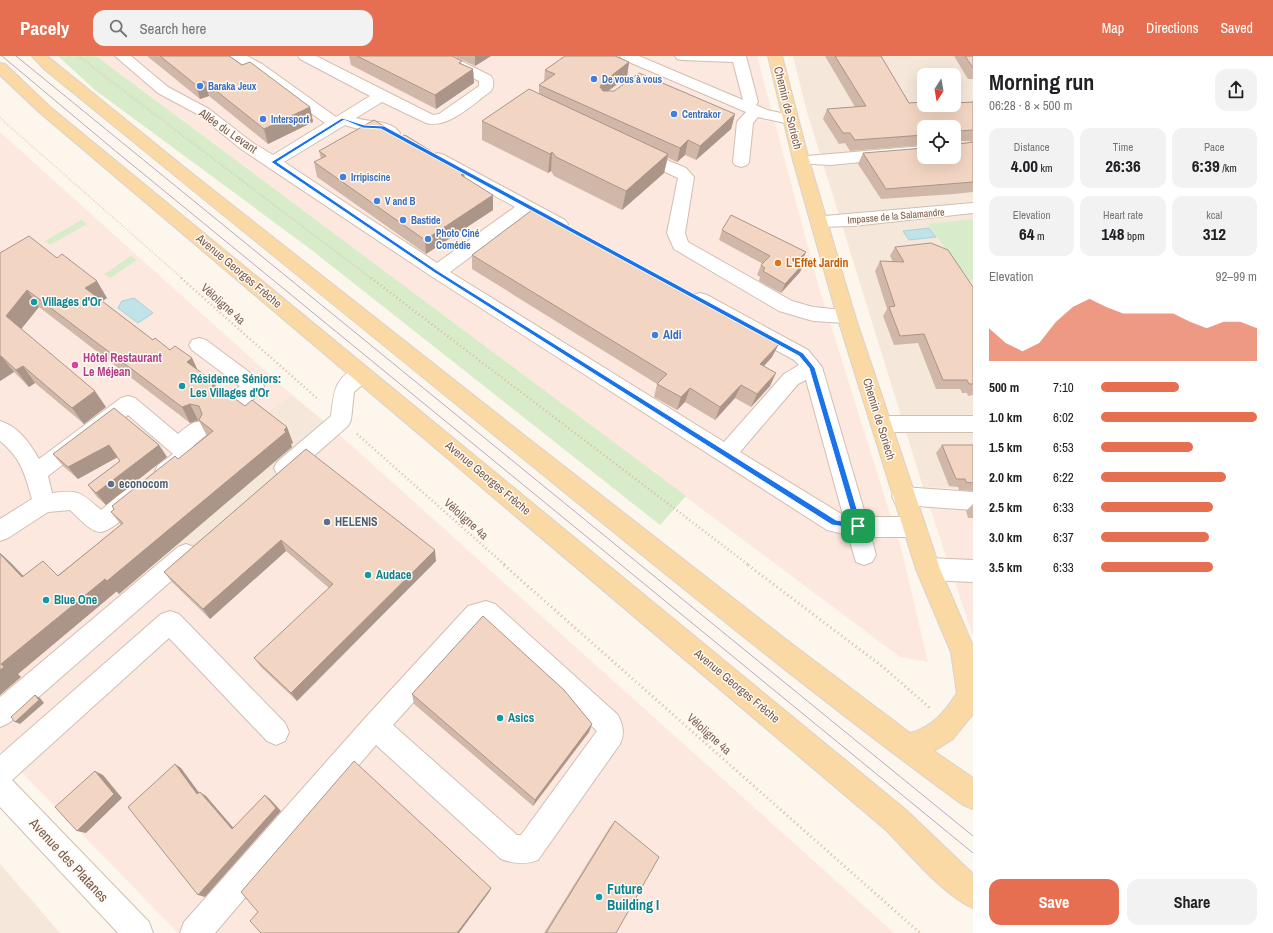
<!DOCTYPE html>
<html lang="en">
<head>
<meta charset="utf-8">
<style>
	body { margin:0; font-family:"Archivo Narrow",sans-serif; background:#f2f2f2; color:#202124; height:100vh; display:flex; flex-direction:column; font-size:15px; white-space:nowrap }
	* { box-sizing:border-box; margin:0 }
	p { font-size:13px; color:#757577 }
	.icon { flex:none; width:22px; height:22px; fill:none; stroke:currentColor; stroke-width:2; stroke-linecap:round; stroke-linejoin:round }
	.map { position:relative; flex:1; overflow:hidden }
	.panel { display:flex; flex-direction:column; background:#fff; width:300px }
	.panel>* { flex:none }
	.needle { width:26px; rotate:191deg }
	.tools { position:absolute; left:917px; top:12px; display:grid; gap:8px }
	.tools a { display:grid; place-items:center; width:44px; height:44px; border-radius:8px; background:#fff; box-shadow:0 4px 16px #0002; font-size:20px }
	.pin { position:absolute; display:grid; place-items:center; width:34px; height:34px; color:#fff; margin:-17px; border-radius:8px; box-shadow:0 2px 6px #0006 }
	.round { display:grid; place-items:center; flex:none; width:42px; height:42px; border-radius:12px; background:#f2f2f2 }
	.summary { display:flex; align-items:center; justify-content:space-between; height:68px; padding:0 16px }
	h1 { font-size:22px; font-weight:700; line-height:30px }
	.stats { display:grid; grid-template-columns:repeat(3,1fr); gap:6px; height:68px; padding:4px 16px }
	.stats div { display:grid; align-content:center; border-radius:10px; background:#f2f2f2; text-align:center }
	.stats b { font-size:17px; font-weight:700 }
	.stats small { font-size:11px; font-weight:400 }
	.stats p { font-size:11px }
	.chart { height:112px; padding:8px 16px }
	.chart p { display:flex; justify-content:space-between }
	.chart svg { width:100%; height:72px; margin-top:4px; fill:#e76f51; opacity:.7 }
	.button { display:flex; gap:8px; margin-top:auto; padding:8px 16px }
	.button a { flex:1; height:46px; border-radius:12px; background:#e76f51; color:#fff; font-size:16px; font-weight:700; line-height:46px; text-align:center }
	.button a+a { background:#f2f2f2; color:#202124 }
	ul { padding:0 16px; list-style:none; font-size:13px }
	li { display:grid; grid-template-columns:64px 48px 1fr; align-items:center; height:30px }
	li i { height:10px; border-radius:5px; background:#e76f51 }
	header { display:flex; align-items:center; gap:24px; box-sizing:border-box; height:56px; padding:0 20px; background:#e76f51; color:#fff }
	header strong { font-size:19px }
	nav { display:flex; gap:22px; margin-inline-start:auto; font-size:14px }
	.search { width:280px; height:36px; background:#f2f2f2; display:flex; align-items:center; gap:10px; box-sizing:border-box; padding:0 14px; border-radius:12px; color:#757577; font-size:15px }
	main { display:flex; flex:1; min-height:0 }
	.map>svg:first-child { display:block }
	.residential { fill:#f5e8da; fill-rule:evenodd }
	.commercial { fill:#fde8e0 }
	.green { fill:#d8ecc9 }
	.water { fill:#bfe3e8; stroke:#a5d3da }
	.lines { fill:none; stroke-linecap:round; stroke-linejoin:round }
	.minor-casing { stroke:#d1beb0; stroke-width:2 }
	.major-casing { stroke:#dad1cd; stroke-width:2 }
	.path-far2 { stroke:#d9b8a5; stroke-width:2; stroke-dasharray:0.5 2; stroke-linecap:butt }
	.path-far1 { stroke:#d9b8a5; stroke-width:2.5; stroke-dasharray:1 3; stroke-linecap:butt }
	.path { stroke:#d9b8a5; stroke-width:3; stroke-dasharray:1 3.5; stroke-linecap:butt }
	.minor { fill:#fff; fill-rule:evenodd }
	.major { fill:#fbd9a5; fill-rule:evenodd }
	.tram { stroke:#b9a8c9; stroke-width:1 }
	.wall { fill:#d1b7a8 }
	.shaded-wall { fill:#aa9588 }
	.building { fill:#f3d5c3; stroke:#aa9588 }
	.route { fill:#1a73e8; stroke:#fff; fill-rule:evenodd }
	.shop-dot { fill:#3f7fe0; stroke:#fffaf3; stroke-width:1.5 }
	.food-dot { fill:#e8710a; stroke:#fffaf3; stroke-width:1.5 }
	.culture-dot { fill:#0f9aa8; stroke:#fffaf3; stroke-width:1.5 }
	.hotel-dot { fill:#d1479c; stroke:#fffaf3; stroke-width:1.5 }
	.service-dot { fill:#5c6f8a; stroke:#fffaf3; stroke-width:1.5 }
	.labels { text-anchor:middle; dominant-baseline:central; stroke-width:3; stroke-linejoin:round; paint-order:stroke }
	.far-shop-label { font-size:10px; font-weight:bold; fill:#366cbe; stroke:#fffaf3; text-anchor:start }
	.far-street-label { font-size:10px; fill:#7a5c4d; stroke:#fffaf3 }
	.street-label { font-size:12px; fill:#7a5c4d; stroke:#fffaf3 }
	.food-label { font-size:12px; font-weight:bold; fill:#c56008; stroke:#fffaf3; text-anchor:start }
	.culture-label { font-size:12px; font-weight:bold; fill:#0d838f; stroke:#fffaf3; text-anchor:start }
	.shop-label { font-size:12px; font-weight:bold; fill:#366cbe; stroke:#fffaf3; text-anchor:start }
	.hotel-label { font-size:12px; font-weight:bold; fill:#b23c85; stroke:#fffaf3; text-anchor:start }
	.service-label { font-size:12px; font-weight:bold; fill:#4e5e75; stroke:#fffaf3; text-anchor:start }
	.near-street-label { font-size:14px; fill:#7a5c4d; stroke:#fffaf3 }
	.near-culture-label { font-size:14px; font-weight:bold; fill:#0d838f; stroke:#fffaf3; text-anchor:start }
</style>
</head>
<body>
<header>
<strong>Pacely</strong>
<div class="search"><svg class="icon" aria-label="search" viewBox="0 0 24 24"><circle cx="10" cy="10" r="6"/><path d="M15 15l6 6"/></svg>Search here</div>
<nav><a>Map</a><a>Directions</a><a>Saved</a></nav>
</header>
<main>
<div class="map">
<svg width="973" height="877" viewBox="0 0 973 877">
	<rect width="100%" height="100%" fill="#fdf6ec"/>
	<g class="residential">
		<path d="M 793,0 L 973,0 L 973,433 L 923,431 L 807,56 ZM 924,19 L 954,19 L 954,49 L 924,49 ZM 924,71 L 954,71 L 954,101 L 924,101 Z"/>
		<path d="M 291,338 L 332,372 L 188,499 L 140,455 Z"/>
		<path d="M 0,808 L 60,877 L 0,877 Z"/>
	</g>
	<g class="commercial">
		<path d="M 96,0 L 757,0 L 818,228 L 902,496 L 928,606 L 900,601 Z"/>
		<path d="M 0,76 L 291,338 L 140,455 L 188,499 L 332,372 L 894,877 L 178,877 L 0,694 Z"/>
		<path d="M 923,431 L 973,433 L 973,580 Z"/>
	</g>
	<g class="green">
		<path d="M 58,0 L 96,0 L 686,440 L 660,469 L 309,192 L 95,34 Z"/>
		<path d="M 973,163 L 973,224 L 968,224 L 928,168 Z"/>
		<path d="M 81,164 L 87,168 L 50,189 L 45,185 Z"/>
		<path d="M 131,200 L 137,204 L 110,222 L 104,218 Z"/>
	</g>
	<g class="water">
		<path d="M 929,172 L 936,181 L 909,184 L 903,175 Z"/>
		<path d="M 134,242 L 153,257 L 138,267 L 118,252 L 122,245 Z"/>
	</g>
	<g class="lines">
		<g class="minor-casing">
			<g id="minor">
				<path d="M 115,0 L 131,0 L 168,31 L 209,53 L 253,87 L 273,99 L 325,67 L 230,0 L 247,0 L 262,8 L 336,61 L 370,40 L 300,3 L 298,0 L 316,0 L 433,59 L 439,58 L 479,30 L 479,25 L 435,3 L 433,0 L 451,0 L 491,20 C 494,24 494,31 491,35 C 474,47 449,73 426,67 L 382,46 L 356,62 C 370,67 390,63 400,77 L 397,80 C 388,83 385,77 376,75 C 365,74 356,73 345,69 L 284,106 L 437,207 L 515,151 L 432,105 L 430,102 L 432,99 L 438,97 L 444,99 L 565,164 L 568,168 L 565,172 L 559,174 L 528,158 L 450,216 L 724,386 L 784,318 L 799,309 L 794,304 L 693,249 L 691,244 L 693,239 L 700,237 L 707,239 L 808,294 L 822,311 L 866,461 L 913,461 L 921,464 L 924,471 L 921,478 L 913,481 L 871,481 L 876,499 L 872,506 L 864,509 L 856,506 L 848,479 L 827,474 L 431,220 L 241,93 L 199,59 L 158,37 ZM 806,324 L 843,459 L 740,396 L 798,328 Z"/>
				<path d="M 620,0 L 639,0 L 743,44 L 733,6 L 682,4 L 677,3 L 675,0 L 746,0 L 758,46 L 756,49 L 767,54 L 795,60 L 798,63 L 795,66 L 790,68 L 758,61 L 753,67 L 749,106 L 747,109 L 741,111 L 735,109 L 733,106 L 737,66 L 746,56 L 622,3 Z"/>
				<path d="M 924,90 L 924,100 L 830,109 L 795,107 L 793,104 L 795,101 Z"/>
				<path d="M 638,92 L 686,112 L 694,121 L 685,177 L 688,186 L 792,245 L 813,251 L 853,255 L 855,260 L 853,265 L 846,267 L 813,265 L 779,255 L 674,193 L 667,177 L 678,122 L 632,100 L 630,97 L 632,94 Z"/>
				<path d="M 973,147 L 973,157 L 853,170 L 819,171 L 813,169 L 810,165 L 813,161 Z"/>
				<path d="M 199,282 L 206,284 L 261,325 L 264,330 C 257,343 237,359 223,355 L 220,349 L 223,343 L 240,330 L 192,294 L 189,289 L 192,284 Z"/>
				<path d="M 362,310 L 369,313 L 372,318 L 369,323 L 354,336 L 351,364 L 348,370 L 293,418 L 285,421 L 277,418 L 274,412 L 277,406 L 331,360 C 334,336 334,319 362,310 Z"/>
				<path d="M 128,340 L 135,342 L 178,378 C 188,370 194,363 206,367 L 209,373 L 206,379 L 193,390 L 199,398 C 192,411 173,426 158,421 L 155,415 L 158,409 L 173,398 L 128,359 L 48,420 L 52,437 C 80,434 80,436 101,454 C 114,444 127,427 144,432 L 147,439 L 144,446 C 135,452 110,477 100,476 C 89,475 78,461 70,454 L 48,456 L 8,482 L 0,485 L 0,463 L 32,443 C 25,418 21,402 0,385 L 0,365 C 19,371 29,386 39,403 L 121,342 Z"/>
				<path d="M 881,360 L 973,360 L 973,376 L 881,376 L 874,374 L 871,368 L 874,362 Z"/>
				<path d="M 903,431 L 973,436 L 973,454 L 903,449 L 895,447 L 892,440 L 895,433 Z"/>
				<path d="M 186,488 L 194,491 L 198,498 L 194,505 L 9,667 L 0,671 L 0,641 L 178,491 Z"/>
				<path d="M 928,502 L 973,504 L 973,526 L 928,524 L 920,520 L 916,513 L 920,506 Z"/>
				<path d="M 486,545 L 495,548 L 618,659 C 623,670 625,677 620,688 L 538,804 C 525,809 514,808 501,803 L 376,689 L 215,877 L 180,877 L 184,866 L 366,661 L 468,550 ZM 483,569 L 597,675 L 521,779 L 517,779 L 393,669 Z"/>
				<path d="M 170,555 L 179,558 L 285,667 L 289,676 L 285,685 L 276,689 L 267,685 L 169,582 L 12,724 L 149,866 L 153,877 L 118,877 L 0,751 L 0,699 L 161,558 Z"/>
			</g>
		</g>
		<g class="major-casing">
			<g id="major">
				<path d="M 32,0 L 47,0 L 189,115 L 529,383 L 788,585 L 910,677 C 932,671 945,656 957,637 L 951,596 L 916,513 L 837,260 L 793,104 L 768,0 L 782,0 L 809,104 L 855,260 L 940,513 L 973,590 L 973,658 L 953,683 L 934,695 L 973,722 L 973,753 L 963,749 C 826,649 695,542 563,435 C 390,295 217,154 44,13 Z"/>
				<path d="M 0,7 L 5,8 L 49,50 L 906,754 L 973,818 L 973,852 C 943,839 909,797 886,774 L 39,56 L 0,19 Z"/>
			</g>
		</g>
		<g class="path-far2">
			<path d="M 78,0 L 372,223"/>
			<path d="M 0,62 L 183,223"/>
		</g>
		<g class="path-far1">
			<path d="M 181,222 L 319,344"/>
			<path d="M 371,222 L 750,510"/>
			<path d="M 357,378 L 506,510"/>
		</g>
		<g class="path">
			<path d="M 504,509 L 920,877"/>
			<path d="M 748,509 L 883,611 L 930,652"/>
		</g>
		<use href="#minor" class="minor"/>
		<use href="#major" class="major"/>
		<g class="tram">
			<path d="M 2,0 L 113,93 L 973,797"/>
			<path d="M 16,0 L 973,780"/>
		</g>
	</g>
	<g class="wall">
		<path d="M 147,0 L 229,0 L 242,9 L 310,51 L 313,66 L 268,88 L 209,40 L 200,43 Z"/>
		<path d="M 349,0 L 452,0 L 462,8 L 473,13 L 474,27 L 436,53 L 351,9 Z"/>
		<path d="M 454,0 L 491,0 L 475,10 Z"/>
		<path d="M 825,0 L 881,0 L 909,47 L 924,49 L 973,46 L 973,86 L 969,85 L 959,85 L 959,88 L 973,86 L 973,136 L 954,138 L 881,143 L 858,108 L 863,97 L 954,101 L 924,71 L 924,89 L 850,95 L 845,87 L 839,88 L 823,63 L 827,53 L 855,51 Z"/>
		<path d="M 954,0 L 973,0 L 973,23 L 968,23 Z"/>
		<path d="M 629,6 L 627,21 L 608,35 L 735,58 L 731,73 L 696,104 L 685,99 L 677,106 L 668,102 L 664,117 L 622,154 L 554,120 L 551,115 L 548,117 L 482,84 L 482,65 L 539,38 L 539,29 L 544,26 L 545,14 Z"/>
		<path d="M 401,81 L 464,116 L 465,122 L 493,154 L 426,198 L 317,121 L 314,106 L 321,103 L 319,95 Z"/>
		<path d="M 722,174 L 802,205 L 804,207 L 800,216 L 781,237 L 759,225 L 760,221 L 757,219 L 761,209 L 763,208 L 719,184 Z"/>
		<path d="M 895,191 L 973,231 L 973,339 L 968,340 L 967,337 L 962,337 L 960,333 L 936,333 L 918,287 L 894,289 L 883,260 L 887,253 L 875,215 L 880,205 L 893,206 L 890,200 Z"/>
		<path d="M 0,197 L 107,242 L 102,245 L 153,284 L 170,294 L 192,302 L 197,314 L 214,326 L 221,341 L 293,387 L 291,388 L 292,391 L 119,538 L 117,535 L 18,618 L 21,621 L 0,639 L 0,497 L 11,507 L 23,520 L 58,519 L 121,469 L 111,456 L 114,453 L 112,450 L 178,403 L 207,380 L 199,365 L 190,367 L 39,251 L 21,273 L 106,351 L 84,368 L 35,327 L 29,331 L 14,316 L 0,325 Z"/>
		<path d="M 472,199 L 772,301 L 764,310 L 770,330 L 751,351 L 735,342 L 715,364 L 685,346 L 677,354 L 654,341 L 657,328 L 472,213 Z"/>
		<path d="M 159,389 L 167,401 L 106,449 L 97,441 L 88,429 L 120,405 L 117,401 L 78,423 L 63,410 L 53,398 Z"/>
		<path d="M 942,389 L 973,389 L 973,435 L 959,434 L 958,431 L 949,430 L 936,397 Z"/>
		<path d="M 306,393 L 436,505 L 297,645 L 261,611 L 254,602 L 329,532 L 286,495 L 210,563 L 172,526 L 164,516 Z"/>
		<path d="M 973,448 L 973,462 L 968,462 L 966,455 Z"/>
		<path d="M 412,638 L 592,668 L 589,676 L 533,750 L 414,648 Z"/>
		<path d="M 615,765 L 616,877 L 544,877 L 610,771 Z"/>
	</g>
	<g class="shaded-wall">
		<path d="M 475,0 L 491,0 L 475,10 Z"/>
		<path d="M 629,6 L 627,21 L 600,41 L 600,31 L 602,27 Z"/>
		<path d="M 473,13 L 474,27 L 436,53 L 435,39 Z"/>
		<path d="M 204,25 L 209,40 L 200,43 L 196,29 Z"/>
		<path d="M 310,51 L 313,66 L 268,88 L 264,73 Z"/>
		<path d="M 735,58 L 731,73 L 696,104 L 700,90 Z"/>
		<path d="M 688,84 L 685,99 L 677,106 L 680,92 Z"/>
		<path d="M 552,96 L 551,115 L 548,117 L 550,98 Z"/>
		<path d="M 668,98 L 664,117 L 622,154 L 626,135 Z"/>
		<path d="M 464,116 L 465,131 L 461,119 Z"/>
		<path d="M 493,139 L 493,154 L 426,198 L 425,184 Z"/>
		<path d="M 806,196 L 802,205 L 794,213 L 798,204 Z"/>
		<path d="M 804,207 L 800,216 L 781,237 L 785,228 Z"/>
		<path d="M 97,225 L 107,242 L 95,250 L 85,232 Z"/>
		<path d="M 27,234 L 39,251 L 18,277 L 6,260 Z"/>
		<path d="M 779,288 L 772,301 L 754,321 L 760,308 Z"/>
		<path d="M 0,300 L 1,300 L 14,316 L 0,325 Z"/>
		<path d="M 192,302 L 200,319 L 187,306 Z"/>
		<path d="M 23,310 L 35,327 L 29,331 L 16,314 Z"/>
		<path d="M 776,317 L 770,330 L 751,351 L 757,338 Z"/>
		<path d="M 214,326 L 221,343 L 219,350 L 211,333 Z"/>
		<path d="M 741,329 L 735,342 L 715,364 L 720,351 Z"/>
		<path d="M 690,332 L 685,346 L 677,354 L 681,341 Z"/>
		<path d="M 95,335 L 106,351 L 84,368 L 72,352 Z"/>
		<path d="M 190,348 L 198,364 L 190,367 L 182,351 Z"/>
		<path d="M 287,371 L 293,387 L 291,388 L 292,391 L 119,538 L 107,525 Z"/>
		<path d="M 109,389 L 118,401 L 78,423 L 68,411 Z"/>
		<path d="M 159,389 L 167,401 L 106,449 L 96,437 Z"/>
		<path d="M 281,484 L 286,495 L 210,563 L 203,553 Z"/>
		<path d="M 435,494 L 436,505 L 297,645 L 291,637 Z"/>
		<path d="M 0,497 L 11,507 L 37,534 L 22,521 L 0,498 Z"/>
		<path d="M 105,523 L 117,535 L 18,618 L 21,621 L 0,639 L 0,614 L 1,608 Z"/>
		<path d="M 35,639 L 40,642 L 44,647 L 20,668 L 15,666 Z"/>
		<path d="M 592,668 L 589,676 L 533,750 L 535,744 Z"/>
		<path d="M 175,708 L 181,712 L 203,742 L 197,738 Z"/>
		<path d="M 95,715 L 103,719 L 122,742 L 86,777 L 77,775 Z"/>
		<path d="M 200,736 L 206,740 L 237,776 L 232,773 Z"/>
		<path d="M 265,739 L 270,743 L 281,755 L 205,841 L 198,839 Z"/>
		<path d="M 491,832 L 490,835 L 459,877 L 457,877 Z"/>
	</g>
	<g class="building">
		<path d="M 160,0 L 229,0 L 242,9 L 250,6 L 310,51 L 264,73 L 204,25 L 196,29 Z"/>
		<path d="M 357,0 L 452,0 L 462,5 L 459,7 L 473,13 L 435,39 Z"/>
		<path d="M 565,0 L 615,0 L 629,6 L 602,27 L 600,31 L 603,35 L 614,35 L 639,17 L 735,58 L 700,90 L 688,84 L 680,92 L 539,29 L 555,18 L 545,14 Z"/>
		<path d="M 835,0 L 881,0 L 909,47 L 924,46 L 924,49 L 954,49 L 954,47 L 973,46 L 973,74 L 959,75 L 959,88 L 973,86 L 973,126 L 886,133 L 863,97 L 924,92 L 924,101 L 954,101 L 954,71 L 924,71 L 924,79 L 855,84 L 850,77 L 843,77 L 827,53 L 866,50 Z"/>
		<path d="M 965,0 L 973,0 L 973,12 Z"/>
		<path d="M 529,33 L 668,98 L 626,135 L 556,101 L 552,96 L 550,98 L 482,65 Z"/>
		<path d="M 374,64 L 401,81 L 405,79 L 464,116 L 461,119 L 493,139 L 425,184 L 314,106 L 326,100 L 319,95 Z"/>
		<path d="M 532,154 L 538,154 L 779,288 L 760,308 L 776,317 L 757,338 L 741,329 L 720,351 L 690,332 L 681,341 L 657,328 L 667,318 L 472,199 Z"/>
		<path d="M 731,159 L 806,196 L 798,204 L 804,207 L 785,228 L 763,215 L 765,212 L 761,209 L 770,200 L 722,174 Z"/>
		<path d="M 29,180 L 57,202 L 62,198 L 97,225 L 85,232 L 153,284 L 155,282 L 170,294 L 175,290 L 192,302 L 187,306 L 214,326 L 211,333 L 214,340 L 221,341 L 230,339 L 245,350 L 252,344 L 287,371 L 284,374 L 286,376 L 107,525 L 105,523 L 1,608 L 4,611 L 0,614 L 0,498 L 22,521 L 43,505 L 58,520 L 123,467 L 111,456 L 114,453 L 112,450 L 175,400 L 178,403 L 213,375 L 199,364 L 202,358 L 199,350 L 190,348 L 182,351 L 27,234 L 6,260 L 95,335 L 72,352 L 23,310 L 16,314 L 1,300 L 0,300 L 0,197 Z"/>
		<path d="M 931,187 L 948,194 L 973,231 L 973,328 L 969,328 L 967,324 L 943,324 L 924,278 L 900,280 L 889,251 L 895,250 L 880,205 L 904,206 L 895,191 Z"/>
		<path d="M 114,352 L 159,389 L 96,437 L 88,429 L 120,405 L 109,389 L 68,411 L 53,398 Z"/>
		<path d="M 942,389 L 973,389 L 973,427 L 966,426 L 965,423 L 956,423 Z"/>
		<path d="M 306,393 L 435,494 L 291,637 L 254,602 L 333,528 L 281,484 L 203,553 L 164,516 Z"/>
		<path d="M 483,560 L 564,634 L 592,668 L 535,744 L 412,638 Z"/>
		<path d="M 35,639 L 39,644 L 15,666 L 11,661 Z"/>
		<path d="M 354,705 L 491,832 L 457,877 L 261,877 L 250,865 L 258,856 L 241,836 Z"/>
		<path d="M 175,708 L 197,738 L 200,736 L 232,773 L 265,739 L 276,752 L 198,839 L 128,751 Z"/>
		<path d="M 95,715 L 114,738 L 77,775 L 55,751 Z"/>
		<path d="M 615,765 L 659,801 L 616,877 L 546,877 Z"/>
	</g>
	<path class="route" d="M 342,62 L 364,69 L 384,70 L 803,297 L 815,312 L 862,470 L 861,473 L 832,469 L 435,217 L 271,106 ZM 344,64 L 363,72 L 381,73 L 799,300 L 809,312 L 854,467 L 836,464 L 438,215 L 277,106 Z"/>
	<g class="shop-dot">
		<circle cx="594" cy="23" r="4"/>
		<circle cx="200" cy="30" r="4"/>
		<circle cx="674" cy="58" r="4"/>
		<circle cx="263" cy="63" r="4"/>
		<circle cx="343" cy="121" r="4"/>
		<circle cx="377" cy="145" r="4"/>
		<circle cx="403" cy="164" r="4"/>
		<circle cx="428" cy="183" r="4"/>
		<circle cx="655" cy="279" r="4"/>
	</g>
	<circle class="food-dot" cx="778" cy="207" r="4"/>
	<g class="culture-dot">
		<circle cx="34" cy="246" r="4"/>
		<circle cx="182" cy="330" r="4"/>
		<circle cx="368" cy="519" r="4"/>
		<circle cx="46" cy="544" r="4"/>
		<circle cx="500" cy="662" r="4"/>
		<circle cx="599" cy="841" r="4"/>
	</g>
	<circle class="hotel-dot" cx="75" cy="309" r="4"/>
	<g class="service-dot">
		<circle cx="111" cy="428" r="4"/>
		<circle cx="327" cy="466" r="4"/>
	</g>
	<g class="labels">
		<g class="far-shop-label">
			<text x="602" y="23">De vous à vous</text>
			<text x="208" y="30">Baraka Jeux</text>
			<text x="682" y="58">Centrakor</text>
			<text x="271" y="63">Intersport</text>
			<text x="351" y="121">Irripiscine</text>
			<text x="385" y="145">V and B</text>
			<text x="411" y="164">Bastide</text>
			<text x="436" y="177">Photo Ciné<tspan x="436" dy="12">Comédie</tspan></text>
		</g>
		<g class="far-street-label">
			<text transform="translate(896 160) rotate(-5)">Impasse de la Salamandre</text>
		</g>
		<g class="street-label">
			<text transform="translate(788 52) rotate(76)">Chemin de Soriech</text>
			<text transform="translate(228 75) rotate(35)">Allée du Levant</text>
			<text transform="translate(239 215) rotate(40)">Avenue Georges Frêche</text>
			<text transform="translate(223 248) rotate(42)">Véloligne 4a</text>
			<text transform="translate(879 363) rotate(73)">Chemin de Soriech</text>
			<text transform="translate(488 422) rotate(40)">Avenue Georges Frêche</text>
			<text transform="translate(466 463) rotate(42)">Véloligne 4a</text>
			<text transform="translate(737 630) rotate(40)">Avenue Georges Frêche</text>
			<text transform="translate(709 678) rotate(42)">Véloligne 4a</text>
		</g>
		<g class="food-label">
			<text x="786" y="207">L'Effet Jardin</text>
		</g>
		<g class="culture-label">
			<text x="42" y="246">Villages d'Or</text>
			<text x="190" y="323">Résidence Séniors:<tspan x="190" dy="14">Les Villages d'Or</tspan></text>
			<text x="376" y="519">Audace</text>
			<text x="54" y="544">Blue One</text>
			<text x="508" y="662">Asics</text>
		</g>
		<g class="shop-label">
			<text x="663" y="279">Aldi</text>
		</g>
		<g class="hotel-label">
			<text x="83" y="302">Hôtel Restaurant<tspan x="83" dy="14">Le Méjean</tspan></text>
		</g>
		<g class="service-label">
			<text x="119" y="428">econocom</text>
			<text x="335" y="466">HELENIS</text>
		</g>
		<g class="near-street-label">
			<text transform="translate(69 804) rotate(47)">Avenue des Platanes</text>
		</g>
		<g class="near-culture-label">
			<text x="607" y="833">Future<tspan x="607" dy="16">Building I</tspan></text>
		</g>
	</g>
</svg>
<div class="tools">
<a><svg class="needle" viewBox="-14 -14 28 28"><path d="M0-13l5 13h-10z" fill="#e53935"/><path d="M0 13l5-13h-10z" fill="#757577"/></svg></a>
<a><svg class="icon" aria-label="locate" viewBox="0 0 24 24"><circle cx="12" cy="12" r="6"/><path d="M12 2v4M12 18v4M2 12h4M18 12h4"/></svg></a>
</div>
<div class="pin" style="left:858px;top:470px;background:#1e9e55"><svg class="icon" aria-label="arrive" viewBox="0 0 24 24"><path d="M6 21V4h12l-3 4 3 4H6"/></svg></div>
</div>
<section class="panel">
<div class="summary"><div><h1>Morning run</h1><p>06:28 · 8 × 500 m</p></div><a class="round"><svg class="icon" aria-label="share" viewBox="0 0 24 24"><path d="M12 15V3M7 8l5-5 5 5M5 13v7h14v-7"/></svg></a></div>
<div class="stats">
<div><p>Distance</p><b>4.00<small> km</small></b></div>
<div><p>Time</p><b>26:36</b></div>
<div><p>Pace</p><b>6:39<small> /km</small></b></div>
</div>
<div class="stats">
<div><p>Elevation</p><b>64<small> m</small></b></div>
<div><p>Heart rate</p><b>148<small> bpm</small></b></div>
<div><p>kcal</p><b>312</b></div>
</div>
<div class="chart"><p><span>Elevation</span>92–99 m</p>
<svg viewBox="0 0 160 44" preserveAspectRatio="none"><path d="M0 44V24L10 33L20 38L30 33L40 20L50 11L60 6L70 11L80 15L90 15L100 15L110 15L120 20L130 24L140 20L150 20L160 24V44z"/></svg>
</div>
<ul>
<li><b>500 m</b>7:10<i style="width:50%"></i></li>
<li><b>1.0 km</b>6:02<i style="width:100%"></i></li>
<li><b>1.5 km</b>6:53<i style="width:59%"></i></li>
<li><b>2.0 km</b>6:22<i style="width:80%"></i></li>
<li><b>2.5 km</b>6:33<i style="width:72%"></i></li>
<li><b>3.0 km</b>6:37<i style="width:69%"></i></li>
<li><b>3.5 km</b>6:33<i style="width:72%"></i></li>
</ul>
<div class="button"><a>Save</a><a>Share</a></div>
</section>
</main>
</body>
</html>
